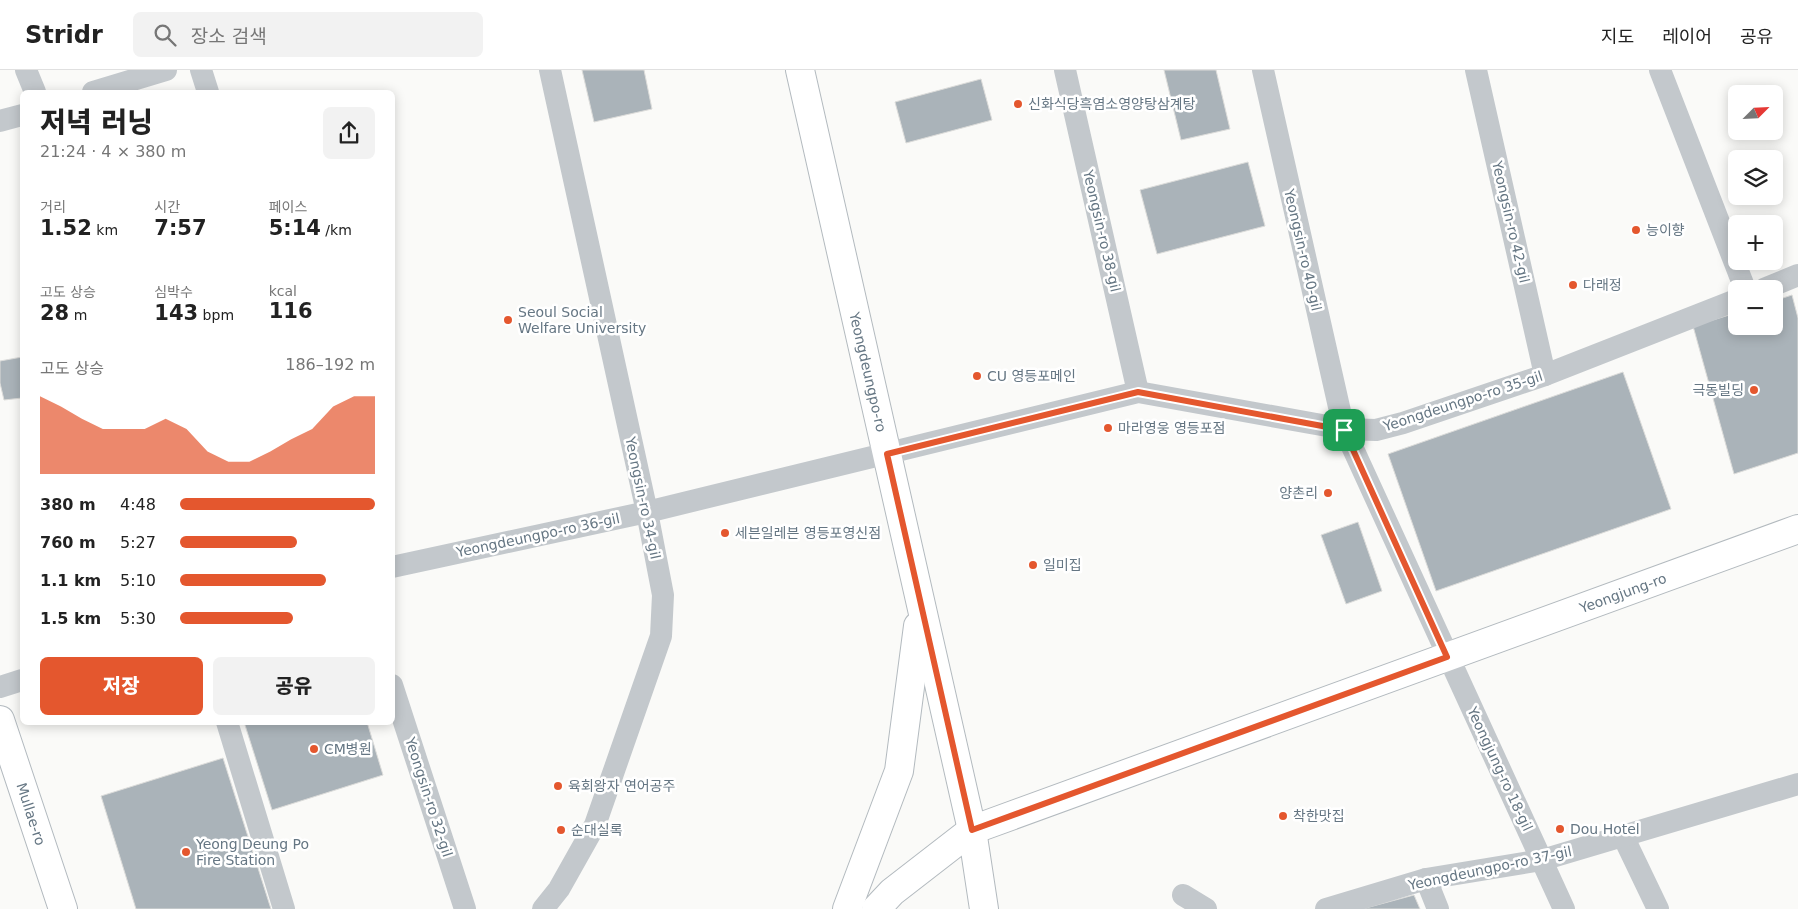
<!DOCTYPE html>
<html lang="ko">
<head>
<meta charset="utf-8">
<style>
	body { margin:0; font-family:"DejaVu Sans","Noto Sans KR",sans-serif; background:#f2f2f2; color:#222; height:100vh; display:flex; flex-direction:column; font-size:19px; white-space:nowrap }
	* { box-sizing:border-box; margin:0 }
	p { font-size:16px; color:#767676 }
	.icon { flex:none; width:28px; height:28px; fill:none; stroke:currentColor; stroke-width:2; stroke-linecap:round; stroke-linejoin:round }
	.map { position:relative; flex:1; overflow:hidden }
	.details { position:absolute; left:20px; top:20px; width:375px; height:635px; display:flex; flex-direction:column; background:#fff; border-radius:8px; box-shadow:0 2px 12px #0003 }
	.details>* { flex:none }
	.needle { width:32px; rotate:66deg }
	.controls { position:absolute; left:1728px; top:15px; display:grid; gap:10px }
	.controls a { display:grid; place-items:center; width:55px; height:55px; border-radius:8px; background:#fff; box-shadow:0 2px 12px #0003; font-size:25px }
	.pin { position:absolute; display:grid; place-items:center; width:42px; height:42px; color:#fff; margin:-21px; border-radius:10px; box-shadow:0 2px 8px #0006 }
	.round { display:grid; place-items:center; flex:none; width:52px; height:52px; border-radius:8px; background:#f2f2f2 }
	.summary { display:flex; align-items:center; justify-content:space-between; height:85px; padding:0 20px }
	h1 { font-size:28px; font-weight:800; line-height:38px }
	.figures { display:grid; grid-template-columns:repeat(3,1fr); gap:8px; height:85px; padding:5px 20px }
	.figures div { display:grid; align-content:center }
	.figures b { font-size:21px; font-weight:800 }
	.figures small { font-size:14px; font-weight:400 }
	.figures p { font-size:14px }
	.chart { height:140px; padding:10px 20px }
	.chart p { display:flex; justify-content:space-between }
	.chart svg { width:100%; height:90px; margin-top:5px; fill:#e4572e; opacity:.7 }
	.action { display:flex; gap:10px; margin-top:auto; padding:10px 20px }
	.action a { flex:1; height:58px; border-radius:8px; background:#e4572e; color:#fff; font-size:20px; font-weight:800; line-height:58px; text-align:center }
	.action a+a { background:#f2f2f2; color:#222 }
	ul { padding:0 20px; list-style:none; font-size:16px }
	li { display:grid; grid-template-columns:80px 60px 1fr; align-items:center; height:38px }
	li i { height:12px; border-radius:6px; background:#e4572e }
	header { display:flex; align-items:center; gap:30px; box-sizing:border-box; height:70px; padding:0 25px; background:#fff; border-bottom:1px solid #e0e0e0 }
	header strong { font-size:24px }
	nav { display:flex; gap:28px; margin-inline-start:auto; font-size:18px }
	.search { width:350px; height:45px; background:#f2f2f2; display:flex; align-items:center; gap:12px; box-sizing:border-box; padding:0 18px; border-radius:8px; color:#767676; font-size:19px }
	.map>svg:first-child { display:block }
	.building { fill:#aab3b9; stroke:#dcdcda }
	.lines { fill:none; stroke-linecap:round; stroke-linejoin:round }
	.secondary-casing { stroke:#b3babf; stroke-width:30 }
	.street { stroke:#c3c8cc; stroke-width:22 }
	.secondary { stroke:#fff; stroke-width:28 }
	.route-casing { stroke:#fff; stroke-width:10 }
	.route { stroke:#e4572e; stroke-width:6 }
	.poi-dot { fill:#e4572e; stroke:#fff; stroke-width:2 }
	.labels { text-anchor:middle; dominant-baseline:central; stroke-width:5; stroke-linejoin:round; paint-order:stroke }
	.poi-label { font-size:14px; fill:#657683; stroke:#fff; text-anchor:start }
	.street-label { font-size:14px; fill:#657683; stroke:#fff }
</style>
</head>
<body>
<header>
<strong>Stridr</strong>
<div class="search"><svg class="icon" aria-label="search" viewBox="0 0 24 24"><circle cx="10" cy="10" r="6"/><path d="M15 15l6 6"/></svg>장소 검색</div>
<nav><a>지도</a><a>레이어</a><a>공유</a></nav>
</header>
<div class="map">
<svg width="1798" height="839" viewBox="0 0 1798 839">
	<rect width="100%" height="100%" fill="#fafaf8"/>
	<g class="building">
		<path d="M 582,0 L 644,0 L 652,39 L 594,52 Z"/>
		<path d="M 1164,0 L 1216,0 L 1230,59 L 1181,70 Z"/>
		<path d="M 981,9 L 992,50 L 906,73 L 895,32 Z"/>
		<path d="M 1248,92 L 1265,156 L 1157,184 L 1140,120 Z"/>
		<path d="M 1792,225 L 1798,248 L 1798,383 L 1734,404 L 1693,256 L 1736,243 L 1736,256 L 1774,256 L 1774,231 Z"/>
		<path d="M 22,287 L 22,328 L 4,330 L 0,313 L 0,291 Z"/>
		<path d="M 1623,302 L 1671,439 L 1436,521 L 1388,384 Z"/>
		<path d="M 1358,452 L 1382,521 L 1346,534 L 1321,465 Z"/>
		<path d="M 244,652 L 367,652 L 383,705 L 272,740 Z"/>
		<path d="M 223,688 L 271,839 L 136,839 L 101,726 Z"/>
		<path d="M 1414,825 L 1420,839 L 1362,839 Z"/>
	</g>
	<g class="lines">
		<g class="secondary-casing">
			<g id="secondary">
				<path d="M 800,0 L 972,760 L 984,839"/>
				<path d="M 0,650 L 63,839"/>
				<path d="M 847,839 L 899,701 L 918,556"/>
				<path d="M 876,839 L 892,822 L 972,760 L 1798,459"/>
			</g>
		</g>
		<g class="street">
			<path d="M 26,0 L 35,22"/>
			<path d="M 201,0 L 208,22"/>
			<path d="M 1065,0 L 1138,322"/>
			<path d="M 1263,0 L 1344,359 L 1564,839"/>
			<path d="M 1476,0 L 1545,305"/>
			<path d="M 1660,0 L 1745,219"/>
			<path d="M 93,22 L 166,0"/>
			<path d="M 0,51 L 22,45"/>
			<path d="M 1764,219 L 1798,205"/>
			<path d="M 392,497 L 647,442 L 1138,322 L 1344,359 L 1376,360 L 1403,353 L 1545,305 L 1736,230"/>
			<path d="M 392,615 L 465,839"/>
			<path d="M 0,617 L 22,610"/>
			<path d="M 227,652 L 284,839"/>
			<path d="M 1623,766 L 1658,839"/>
			<path d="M 1426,809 L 1438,839"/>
			<path d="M 1183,825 L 1206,839"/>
			<path d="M 543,839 L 559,819 L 595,755 L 661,566 L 663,525 L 647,442 L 550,0"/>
			<path d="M 1326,839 L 1426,809 L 1542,790 L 1798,714"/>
		</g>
		<use href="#secondary" class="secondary"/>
	</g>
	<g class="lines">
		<g class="route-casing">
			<path id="route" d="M 1138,322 L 1344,360 L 1447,587 L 972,760 L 887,384 Z"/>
		</g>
		<use href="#route" class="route"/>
	</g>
	<g class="poi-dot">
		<circle cx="1018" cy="34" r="5"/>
		<circle cx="1636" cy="160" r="5"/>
		<circle cx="1573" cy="215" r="5"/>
		<circle cx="508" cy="250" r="5"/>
		<circle cx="977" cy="306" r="5"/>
		<circle cx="1754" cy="320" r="5"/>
		<circle cx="1108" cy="358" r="5"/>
		<circle cx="1328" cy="423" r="5"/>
		<circle cx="725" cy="463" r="5"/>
		<circle cx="1033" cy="495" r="5"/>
		<circle cx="314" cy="679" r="5"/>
		<circle cx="558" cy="716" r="5"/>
		<circle cx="1283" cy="746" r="5"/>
		<circle cx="1560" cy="759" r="5"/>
		<circle cx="561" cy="760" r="5"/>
		<circle cx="186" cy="782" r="5"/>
	</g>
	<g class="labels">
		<g class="poi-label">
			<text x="1028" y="34">신화식당흑염소영양탕삼계탕</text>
			<text x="1646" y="160">능이향</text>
			<text x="1583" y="215">다래정</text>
			<text x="518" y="242">Seoul Social<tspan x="518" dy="16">Welfare University</tspan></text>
			<text x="987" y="306">CU 영등포메인</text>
			<text x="1744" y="320" text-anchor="end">극동빌딩</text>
			<text x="1118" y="358">마라영웅 영등포점</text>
			<text x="1318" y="423" text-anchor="end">양촌리</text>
			<text x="735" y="463">세븐일레븐 영등포영신점</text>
			<text x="1043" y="495">일미집</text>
			<text x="324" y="679">CM병원</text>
			<text x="568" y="716">육회왕자 연어공주</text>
			<text x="1293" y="746">착한맛집</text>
			<text x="1570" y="759">Dou Hotel</text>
			<text x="571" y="760">순대실록</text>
			<text x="196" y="774">Yeong Deung Po<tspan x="196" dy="16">Fire Station</tspan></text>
		</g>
		<g class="street-label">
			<text transform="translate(1511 152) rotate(77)">Yeongsin-ro 42-gil</text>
			<text transform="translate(1102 161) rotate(77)">Yeongsin-ro 38-gil</text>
			<text transform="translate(1303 180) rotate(77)">Yeongsin-ro 40-gil</text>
			<text transform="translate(868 302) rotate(77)">Yeongdeungpo-ro</text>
			<text transform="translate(1463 331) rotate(-18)">Yeongdeungpo-ro 35-gil</text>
			<text transform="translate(643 428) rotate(78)">Yeongsin-ro 34-gil</text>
			<text transform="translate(538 465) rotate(-12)">Yeongdeungpo-ro 36-gil</text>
			<text transform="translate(1623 523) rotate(-20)">Yeongjung-ro</text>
			<text transform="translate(1500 699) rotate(65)">Yeongjung-ro 18-gil</text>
			<text transform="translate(429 727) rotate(72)">Yeongsin-ro 32-gil</text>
			<text transform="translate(31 744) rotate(72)">Mullae-ro</text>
			<text transform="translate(1490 798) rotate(-12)">Yeongdeungpo-ro 37-gil</text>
		</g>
	</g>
</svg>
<div class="controls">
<a><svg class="needle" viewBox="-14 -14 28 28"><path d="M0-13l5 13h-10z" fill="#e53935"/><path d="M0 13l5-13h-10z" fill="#767676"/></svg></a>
<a><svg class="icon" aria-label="layers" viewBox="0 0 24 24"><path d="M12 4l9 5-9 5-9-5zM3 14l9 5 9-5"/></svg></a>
<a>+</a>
<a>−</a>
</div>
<div class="pin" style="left:1344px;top:360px;background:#1e9e55"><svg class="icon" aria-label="arrive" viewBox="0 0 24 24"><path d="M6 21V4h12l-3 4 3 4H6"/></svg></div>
<section class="details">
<div class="summary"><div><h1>저녁 러닝</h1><p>21:24 · 4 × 380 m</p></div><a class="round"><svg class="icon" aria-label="share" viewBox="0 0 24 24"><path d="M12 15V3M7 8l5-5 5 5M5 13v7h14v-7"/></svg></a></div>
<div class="figures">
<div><p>거리</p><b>1.52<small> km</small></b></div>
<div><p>시간</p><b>7:57</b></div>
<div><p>페이스</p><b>5:14<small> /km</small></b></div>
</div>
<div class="figures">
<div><p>고도 상승</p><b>28<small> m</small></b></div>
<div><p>심박수</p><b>143<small> bpm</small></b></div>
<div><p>kcal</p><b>116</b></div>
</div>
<div class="chart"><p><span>고도 상승</span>186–192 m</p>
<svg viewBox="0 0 160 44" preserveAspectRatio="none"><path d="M0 44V6L10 11L20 17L30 22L40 22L50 22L60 17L70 22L80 33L90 38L100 38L110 33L120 27L130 22L140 11L150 6L160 6V44z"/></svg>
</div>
<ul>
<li><b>380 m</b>4:48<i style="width:100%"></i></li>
<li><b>760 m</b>5:27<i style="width:60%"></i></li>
<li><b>1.1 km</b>5:10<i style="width:75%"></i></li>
<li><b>1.5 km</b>5:30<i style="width:58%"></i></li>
</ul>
<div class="action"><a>저장</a><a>공유</a></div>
</section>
</div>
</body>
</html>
